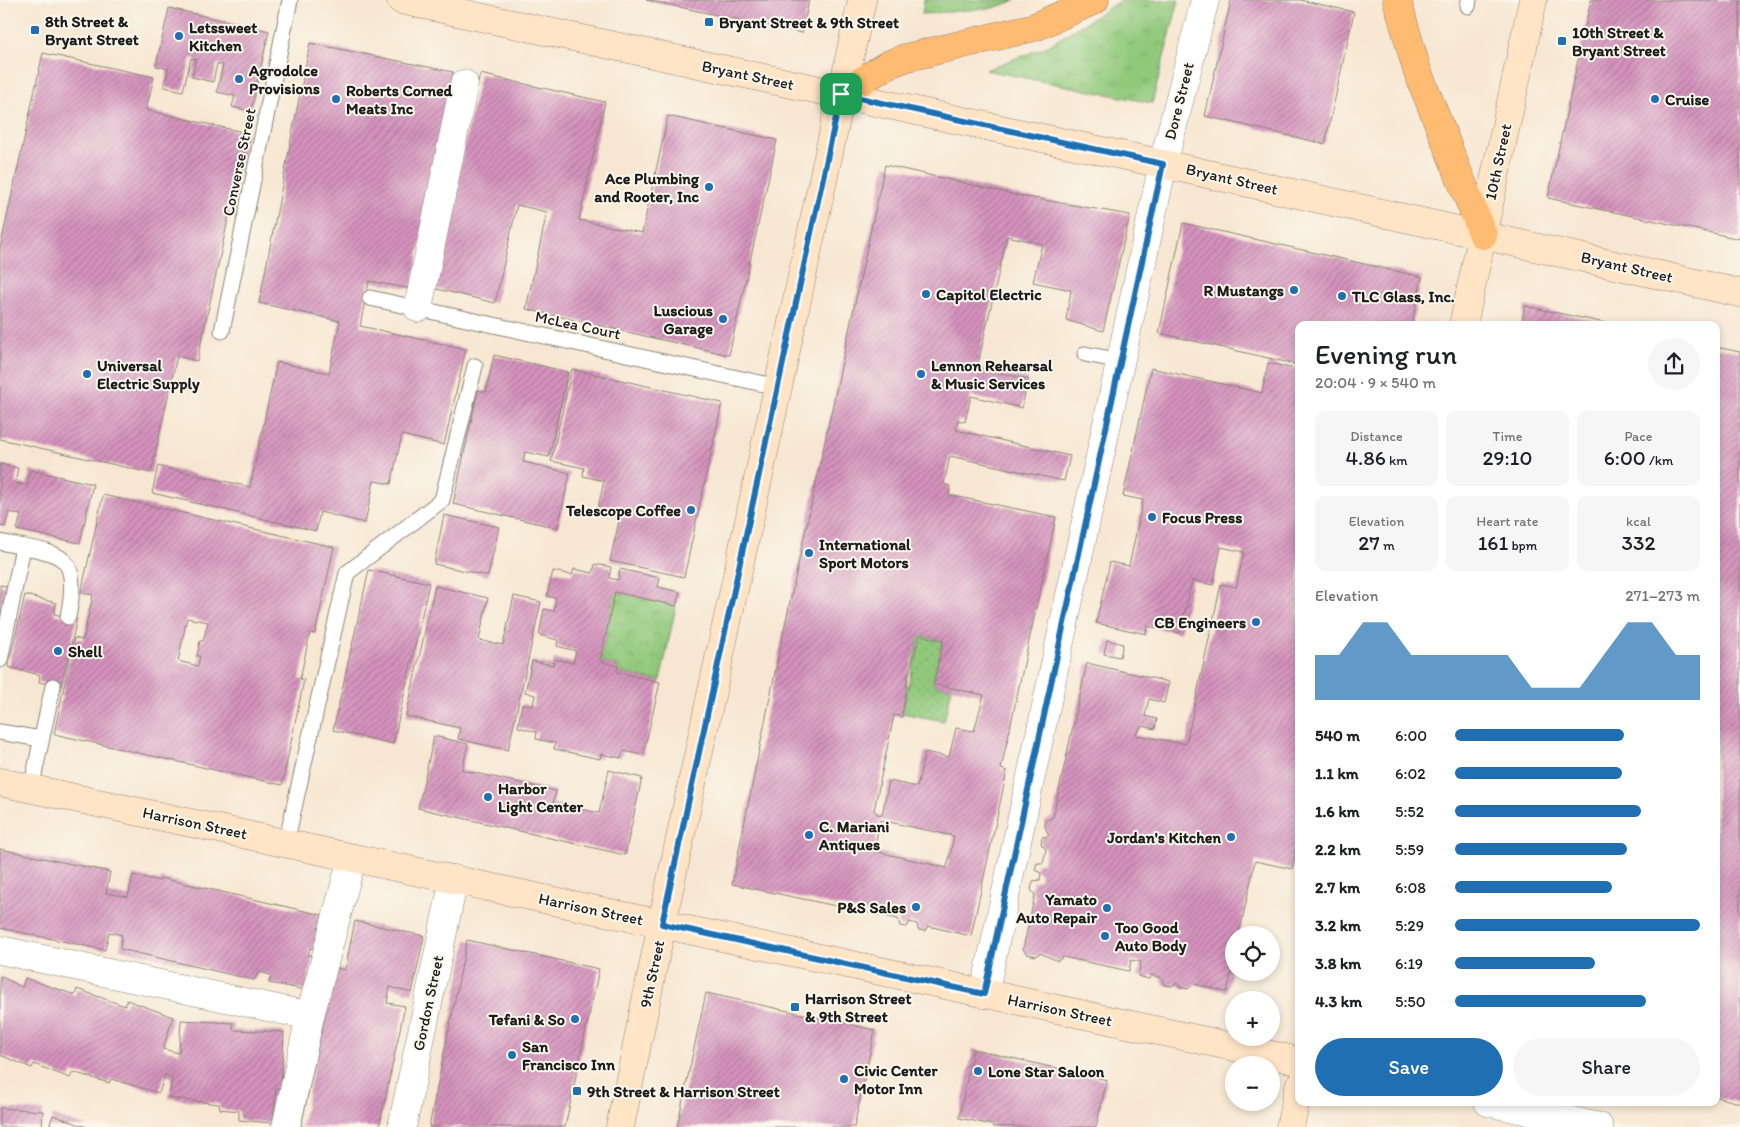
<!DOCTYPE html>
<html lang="en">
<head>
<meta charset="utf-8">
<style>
	body { margin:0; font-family:Itim,sans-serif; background:#f6f6f6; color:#202124; height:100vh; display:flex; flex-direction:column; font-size:19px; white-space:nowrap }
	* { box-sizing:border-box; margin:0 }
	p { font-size:16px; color:#757577 }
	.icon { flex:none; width:28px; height:28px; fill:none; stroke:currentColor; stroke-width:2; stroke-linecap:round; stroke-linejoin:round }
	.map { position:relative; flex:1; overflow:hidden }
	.drawer { position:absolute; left:1295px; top:321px; width:425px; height:785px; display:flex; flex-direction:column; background:#fff; border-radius:10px; box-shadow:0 2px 8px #0003 }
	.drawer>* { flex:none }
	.fabs { position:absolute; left:1225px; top:926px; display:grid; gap:10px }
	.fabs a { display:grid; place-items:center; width:55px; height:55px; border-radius:50%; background:#fff; box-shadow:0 2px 8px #0003; font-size:25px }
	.pin { position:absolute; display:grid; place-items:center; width:42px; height:42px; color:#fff; margin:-21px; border-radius:10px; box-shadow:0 2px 8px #0006 }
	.round { display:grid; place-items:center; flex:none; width:52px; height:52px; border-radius:26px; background:#f6f6f6 }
	.overview { display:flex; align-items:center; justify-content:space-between; height:85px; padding:0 20px }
	h1 { font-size:28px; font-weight:600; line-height:38px }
	.stats { display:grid; grid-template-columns:repeat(3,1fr); gap:8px; height:85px; padding:5px 20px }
	.stats div { display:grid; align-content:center; border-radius:10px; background:#f6f6f6; text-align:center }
	.stats b { font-size:21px; font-weight:600 }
	.stats small { font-size:14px; font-weight:400 }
	.stats p { font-size:14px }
	.chart { height:140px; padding:10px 20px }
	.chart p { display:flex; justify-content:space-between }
	.chart svg { width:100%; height:90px; margin-top:5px; fill:#1f6fb2; opacity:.7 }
	.action { display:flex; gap:10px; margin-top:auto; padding:10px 20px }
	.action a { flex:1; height:58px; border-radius:30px; background:#1f6fb2; color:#fff; font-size:20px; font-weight:600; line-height:58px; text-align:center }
	.action a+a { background:#f6f6f6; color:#202124 }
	ul { padding:0 20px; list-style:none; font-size:16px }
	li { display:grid; grid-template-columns:80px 60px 1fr; align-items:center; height:38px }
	li i { height:12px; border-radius:6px; background:#1f6fb2 }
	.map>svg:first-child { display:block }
	.grass { fill:url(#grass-tufts); stroke:#56724c }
	.park { fill:url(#park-crowns); stroke:#56724c }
	.garden { fill:url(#garden-dots); stroke:#56724c }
	.building { fill:url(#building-hatch); fill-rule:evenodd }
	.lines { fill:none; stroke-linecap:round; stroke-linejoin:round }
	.service-casing { stroke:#8a8277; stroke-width:17 }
	.minor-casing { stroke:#8a8277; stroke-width:29 }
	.tertiary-casing { stroke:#8a8277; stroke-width:29 }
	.secondary-casing { stroke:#8a8277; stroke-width:29 }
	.motorway-casing { stroke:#8a8277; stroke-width:29 }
	.service { stroke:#fff; stroke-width:15 }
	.minor { stroke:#fff; stroke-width:28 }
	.tertiary { stroke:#fff; stroke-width:28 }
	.secondary { stroke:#ffe4c6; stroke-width:28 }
	.motorway { stroke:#ffbb71; stroke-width:28 }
	.route-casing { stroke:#fff; stroke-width:10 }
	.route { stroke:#1f6fb2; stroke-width:6 }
	.poi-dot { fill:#1f6fb2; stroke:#fbf7ec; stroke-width:2 }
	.labels { text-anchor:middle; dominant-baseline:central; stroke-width:4; stroke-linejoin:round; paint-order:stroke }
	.poi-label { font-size:16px; font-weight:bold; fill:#1c1c1c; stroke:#fbf7ec; text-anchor:start }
	.street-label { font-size:16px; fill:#1c1c1c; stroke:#fbf7ec }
</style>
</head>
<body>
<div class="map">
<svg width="1740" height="1127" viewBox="0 0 1740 1127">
	<defs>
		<pattern id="grass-tufts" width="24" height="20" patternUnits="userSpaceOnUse" patternTransform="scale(1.25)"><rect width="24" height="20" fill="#91c97c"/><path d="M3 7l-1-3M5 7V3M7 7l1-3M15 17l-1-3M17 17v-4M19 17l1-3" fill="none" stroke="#7cac6b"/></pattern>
		<pattern id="park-crowns" width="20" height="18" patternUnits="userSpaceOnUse" patternTransform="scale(1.25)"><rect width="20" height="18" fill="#91c97c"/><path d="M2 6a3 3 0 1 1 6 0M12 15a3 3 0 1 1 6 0" fill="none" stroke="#7cac6b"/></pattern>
		<pattern id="garden-dots" width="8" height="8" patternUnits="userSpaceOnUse" patternTransform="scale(1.25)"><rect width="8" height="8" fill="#91c97c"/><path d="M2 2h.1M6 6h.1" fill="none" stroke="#7cac6b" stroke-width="1.8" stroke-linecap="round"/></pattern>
		<pattern id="building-hatch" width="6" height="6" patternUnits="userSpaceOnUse" patternTransform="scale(1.25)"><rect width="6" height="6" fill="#d593bd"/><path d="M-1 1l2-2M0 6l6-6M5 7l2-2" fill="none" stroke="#ac7799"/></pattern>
	</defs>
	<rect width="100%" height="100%" fill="#fbf7ec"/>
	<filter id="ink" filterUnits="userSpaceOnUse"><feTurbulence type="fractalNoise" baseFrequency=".02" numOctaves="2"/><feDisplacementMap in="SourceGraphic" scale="10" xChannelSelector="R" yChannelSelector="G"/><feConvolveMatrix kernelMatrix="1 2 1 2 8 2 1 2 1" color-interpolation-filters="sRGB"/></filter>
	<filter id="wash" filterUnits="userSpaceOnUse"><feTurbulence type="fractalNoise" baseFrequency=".0096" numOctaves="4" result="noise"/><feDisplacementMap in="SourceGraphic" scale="20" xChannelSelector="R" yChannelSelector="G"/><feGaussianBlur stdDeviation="1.12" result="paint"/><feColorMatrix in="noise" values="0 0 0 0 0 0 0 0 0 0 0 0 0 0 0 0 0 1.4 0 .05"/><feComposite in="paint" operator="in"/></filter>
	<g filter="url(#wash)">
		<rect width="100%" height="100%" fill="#f7e7d2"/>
		<g class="grass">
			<path d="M 924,0 L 1017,0 L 993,8 L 922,14 Z"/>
			<path d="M 1121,0 L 1179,0 L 1152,103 L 985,70 L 1048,46 Z"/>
		</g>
		<path class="park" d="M 615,592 L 676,606 L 660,682 L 617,672 L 618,666 L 600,661 Z"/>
		<path class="garden" d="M 920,635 L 943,641 L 933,684 L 952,688 L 944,721 L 902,713 Z"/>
		<g id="blocks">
			<g class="building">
				<path d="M 646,0 L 809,0 L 802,33 Z"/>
				<path d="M 1231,0 L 1300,0 L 1354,12 L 1325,144 L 1205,116 Z"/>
				<path d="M 1591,0 L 1740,0 L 1740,239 L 1548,198 Z"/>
				<path d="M 169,8 L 269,31 L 251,111 L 232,107 L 235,96 L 217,92 L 223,65 L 217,64 L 213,82 L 192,77 L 196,59 L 191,58 L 183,91 L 164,87 L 168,69 L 156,66 Z"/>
				<path d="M 310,43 L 453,72 L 412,289 L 369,281 L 360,326 L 466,349 L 444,445 L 402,435 L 391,484 L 374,481 L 365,523 L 320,512 L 316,531 L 152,493 L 158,466 L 250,487 L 277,362 L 329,373 L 340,321 L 259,303 Z"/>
				<path d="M 43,53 L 154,77 L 146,110 L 247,133 L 197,361 L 177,356 L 151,473 L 0,439 L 0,249 Z"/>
				<path d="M 480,74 L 605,102 L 579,220 L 642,233 L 668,116 L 777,140 L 729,355 L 526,309 L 547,212 L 517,205 L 495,303 L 433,288 Z"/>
				<path d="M 885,165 L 1016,195 L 1130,215 L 1103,331 L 1066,320 L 1071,290 L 1033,282 L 1042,244 L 1007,236 L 977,368 L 1028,379 L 1022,408 L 971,396 L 965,422 L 958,420 L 956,430 L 1070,456 L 1064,481 L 950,456 L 944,484 L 950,486 L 949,495 L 1056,517 L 1001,769 L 1007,771 L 971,936 L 928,926 L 925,931 L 918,930 L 917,924 L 910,922 L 907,927 L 900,926 L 898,919 L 732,884 L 780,648 ZM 920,635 L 943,641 L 933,684 L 984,695 L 974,731 L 956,728 L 949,757 L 925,752 L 917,787 L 889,781 L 882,815 L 877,814 L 874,810 L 894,715 L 902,717 L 908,676 ZM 880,820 L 954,836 L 947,868 L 874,851 Z"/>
				<path d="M 1183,223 L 1422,277 L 1412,325 L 1299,325 L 1299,365 L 1159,333 Z"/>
				<path d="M 1525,306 L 1610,324 L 1610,325 L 1521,325 Z"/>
				<path d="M 1716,347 L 1740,352 L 1740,1103 L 1716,1097 Z"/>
				<path d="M 494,355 L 568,372 L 549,457 L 525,452 L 523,462 L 570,473 L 558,528 L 453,504 L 478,390 L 486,392 Z"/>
				<path d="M 1268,363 L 1299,370 L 1299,839 L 1292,869 L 1255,861 L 1239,935 L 1234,935 L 1234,961 L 1227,992 L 1194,984 L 1188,989 L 1180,987 L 1177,983 L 1172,986 L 1164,985 L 1162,978 L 1151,975 L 1149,979 L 1138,976 L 1141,962 L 1131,960 L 1129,971 L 1063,957 L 1058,961 L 1040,953 L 1036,956 L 1027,954 L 1023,949 L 1035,895 L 1031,890 L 1033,881 L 1040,880 L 1041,873 L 1035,870 L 1037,863 L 1043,863 L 1046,849 L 1041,844 L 1042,837 L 1049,836 L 1045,827 L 1045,821 L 1053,817 L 1087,663 L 1169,682 L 1164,703 L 1149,699 L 1145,716 L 1157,719 L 1155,729 L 1142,726 L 1135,735 L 1186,744 L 1221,584 L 1236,587 L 1244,552 L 1221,547 L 1213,585 L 1192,580 L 1180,633 L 1147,626 L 1146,634 L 1096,623 L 1110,562 L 1129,566 L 1143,500 L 1123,496 L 1151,368 L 1262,393 Z"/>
				<path d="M 572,369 L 722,403 L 684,577 L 610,561 L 620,517 L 597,512 L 604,481 L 583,476 L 584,468 L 551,461 Z"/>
				<path d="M 0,464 L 18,468 L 15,483 L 27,485 L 30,470 L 93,484 L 80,543 L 17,530 L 21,515 L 9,512 L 5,527 L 0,526 Z"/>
				<path d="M 103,495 L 334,547 L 315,634 L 310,633 L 300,679 L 304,680 L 282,785 L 54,734 L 74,638 L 83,640 L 93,595 L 81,593 ZM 187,618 L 208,622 L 203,641 L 200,641 L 197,656 L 200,656 L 198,666 L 178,661 Z"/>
				<path d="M 444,515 L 499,527 L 488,576 L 434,564 Z"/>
				<path d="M 595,564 L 611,567 L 609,578 L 618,580 L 620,569 L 660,578 L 658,587 L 680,592 L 676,606 L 615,592 L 600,661 L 618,666 L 617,672 L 660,682 L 643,755 L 623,751 L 621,758 L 601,754 L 600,759 L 554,749 L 555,743 L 536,739 L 537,732 L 518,727 L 522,704 L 533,706 L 535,695 L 525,692 L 532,661 L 553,665 L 554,659 L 573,663 L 576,651 L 557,646 L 558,640 L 539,635 L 544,609 L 554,611 L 556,598 L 547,596 L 553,571 L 572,575 L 574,569 L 593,573 Z"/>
				<path d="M 369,570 L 429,583 L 393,744 L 333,730 Z"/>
				<path d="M 0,585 L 11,587 L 0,633 Z"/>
				<path d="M 435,586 L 488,598 L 479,640 L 503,645 L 514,596 L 541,602 L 508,750 L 458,739 L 460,728 L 406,716 Z"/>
				<path d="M 25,595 L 56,603 L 54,614 L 77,619 L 61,687 L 39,682 L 40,675 L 8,667 Z"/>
				<path d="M 1107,640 L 1123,644 L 1120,657 L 1104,654 Z"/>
				<path d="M 434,736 L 468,744 L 462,770 L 556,791 L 553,803 L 599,813 L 609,770 L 642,778 L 625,855 L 418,808 Z"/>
				<path d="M 0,849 L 110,872 L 106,893 L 128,897 L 133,875 L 160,881 L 161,878 L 322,915 L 314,949 L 310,948 L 308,955 L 313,956 L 306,990 L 269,983 L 271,975 L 259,972 L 254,980 L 120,949 L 122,935 L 109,932 L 105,950 L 0,928 Z"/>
				<path d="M 355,921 L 424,936 L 412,993 L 390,987 L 387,1003 L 405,1006 L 379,1127 L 301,1127 L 335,968 L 345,970 Z"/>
				<path d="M 467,940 L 599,969 L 565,1127 L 429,1127 Z"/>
				<path d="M 0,976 L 22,987 L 25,978 L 75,995 L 77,989 L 125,1006 L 127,1000 L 173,1017 L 163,1049 L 179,1053 L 181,1020 L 233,1023 L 233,1030 L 284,1032 L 281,1088 L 276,1088 L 273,1123 L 239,1120 L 239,1111 L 220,1109 L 219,1104 L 169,1098 L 172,1077 L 165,1075 L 159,1093 L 111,1079 L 109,1083 L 73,1072 L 70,1078 L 34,1064 L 32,1068 L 0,1055 Z"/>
				<path d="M 706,993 L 875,1030 L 854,1127 L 677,1127 Z"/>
				<path d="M 973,1049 L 1107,1080 L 1096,1127 L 993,1127 L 993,1125 L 959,1118 Z"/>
				<path d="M 0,1108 L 43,1111 L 42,1127 L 0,1127 Z"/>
				<path d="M 53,1115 L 86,1127 L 49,1127 Z"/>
			</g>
		</g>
	</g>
	<g filter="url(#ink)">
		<use href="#blocks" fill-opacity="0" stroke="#8a8277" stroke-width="1"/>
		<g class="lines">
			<g class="service-casing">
				<g id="service">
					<path d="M 1468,6 L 1469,0"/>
					<path d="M 370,298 L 778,387"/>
					<path d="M 222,331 L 290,0"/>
					<path d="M 1085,354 L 1121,361"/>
					<path d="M 0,542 C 57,555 82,547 68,617"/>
					<path d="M 0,660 L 23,547"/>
					<path d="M 0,732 L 41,739"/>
					<path d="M 31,789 L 53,686"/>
					<path d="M 286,843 L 347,573 L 442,500 L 475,366"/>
				</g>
			</g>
			<g class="minor-casing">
				<g id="minor">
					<path d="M 418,308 L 464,84"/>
					<path d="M 0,950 L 310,1016 L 286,1127"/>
					<path d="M 984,994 L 1163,164 L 1205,0"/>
					<path d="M 310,1016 L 352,858"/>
					<path d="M 402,1127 L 454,879"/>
				</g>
			</g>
			<g class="tertiary-casing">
				<path id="tertiary" d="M 1488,1102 L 1599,1127"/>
			</g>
			<g class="secondary-casing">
				<g id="secondary">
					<path d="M 401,0 L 1163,164 L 1740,293"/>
					<path d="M 1463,325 L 1533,0"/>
					<path d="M 0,782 L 1299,1061"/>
					<path d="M 620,1127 L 671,880 L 862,0"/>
					<path d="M 1290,1127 L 1299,1086"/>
				</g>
			</g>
			<g class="motorway-casing">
				<g id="motorway">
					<path d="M 1397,0 L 1417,70 L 1483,235"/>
					<path d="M 841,94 L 887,65 L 905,58 L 1035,27 L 1095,0"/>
				</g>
			</g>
			<use href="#service" class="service"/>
			<use href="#minor" class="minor"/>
			<use href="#tertiary" class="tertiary"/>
			<use href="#secondary" class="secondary"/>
			<use href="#motorway" class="motorway"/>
		</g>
	</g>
	<g class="lines" filter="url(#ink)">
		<g class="route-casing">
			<path id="route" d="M 841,94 L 1163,164 L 984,994 L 662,924 Z"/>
		</g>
		<use href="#route" class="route"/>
	</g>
	<g class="poi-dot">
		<rect x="704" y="17" width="10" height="10" rx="2.5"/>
		<rect x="30" y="25" width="10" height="10" rx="2.5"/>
		<circle cx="179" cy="36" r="5"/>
		<rect x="1557" y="36" width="10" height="10" rx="2.5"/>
		<circle cx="239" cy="79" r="5"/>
		<circle cx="336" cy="99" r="5"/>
		<circle cx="1655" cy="99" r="5"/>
		<circle cx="709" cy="187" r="5"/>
		<circle cx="1294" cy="290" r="5"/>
		<circle cx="926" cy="294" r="5"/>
		<circle cx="1342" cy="296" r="5"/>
		<circle cx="723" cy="319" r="5"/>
		<circle cx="87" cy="374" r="5"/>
		<circle cx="921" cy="374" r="5"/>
		<circle cx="691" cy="510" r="5"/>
		<circle cx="1152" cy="517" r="5"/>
		<circle cx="809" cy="553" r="5"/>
		<circle cx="1256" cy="622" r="5"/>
		<circle cx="58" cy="651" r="5"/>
		<circle cx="488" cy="797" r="5"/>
		<circle cx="809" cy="835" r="5"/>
		<circle cx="1231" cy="837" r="5"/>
		<circle cx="916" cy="907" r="5"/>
		<circle cx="1107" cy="908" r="5"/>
		<circle cx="1105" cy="936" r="5"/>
		<rect x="790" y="1002" width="10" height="10" rx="2.5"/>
		<circle cx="575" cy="1019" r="5"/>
		<circle cx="512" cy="1055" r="5"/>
		<circle cx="978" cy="1071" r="5"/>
		<circle cx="844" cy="1079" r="5"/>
		<rect x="572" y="1086" width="10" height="10" rx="2.5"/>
	</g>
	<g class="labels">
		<g class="poi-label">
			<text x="45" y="21">8th Street &amp;<tspan x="45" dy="18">Bryant Street</tspan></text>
			<text x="719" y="22">Bryant Street &amp; 9th Street</text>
			<text x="189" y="27">Letssweet<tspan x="189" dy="18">Kitchen</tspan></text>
			<text x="1572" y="32">10th Street &amp;<tspan x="1572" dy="18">Bryant Street</tspan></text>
			<text x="249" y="70">Agrodolce<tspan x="249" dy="18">Provisions</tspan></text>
			<text x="346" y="90">Roberts Corned<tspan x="346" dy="18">Meats Inc</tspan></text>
			<text x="1665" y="99">Cruise</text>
			<text x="699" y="178" text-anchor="end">Ace Plumbing<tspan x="699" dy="18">and Rooter, Inc</tspan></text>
			<text x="1284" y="290" text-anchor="end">R Mustangs</text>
			<text x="936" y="294">Capitol Electric</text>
			<text x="1352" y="296">TLC Glass, Inc.</text>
			<text x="713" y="310" text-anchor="end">Luscious<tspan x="713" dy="18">Garage</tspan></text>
			<text x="97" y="365">Universal<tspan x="97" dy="18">Electric Supply</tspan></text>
			<text x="931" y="365">Lennon Rehearsal<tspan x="931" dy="18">&amp; Music Services</tspan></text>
			<text x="681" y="510" text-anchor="end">Telescope Coffee</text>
			<text x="1162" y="517">Focus Press</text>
			<text x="819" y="544">International<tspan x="819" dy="18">Sport Motors</tspan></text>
			<text x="1246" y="622" text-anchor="end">CB Engineers</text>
			<text x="68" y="651">Shell</text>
			<text x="498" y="788">Harbor<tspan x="498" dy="18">Light Center</tspan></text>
			<text x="819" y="826">C. Mariani<tspan x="819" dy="18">Antiques</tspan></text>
			<text x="1221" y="837" text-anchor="end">Jordan's Kitchen</text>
			<text x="1097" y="899" text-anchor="end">Yamato<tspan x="1097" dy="18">Auto Repair</tspan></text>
			<text x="906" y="907" text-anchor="end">P&amp;S Sales</text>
			<text x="1115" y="927">Too Good<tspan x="1115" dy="18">Auto Body</tspan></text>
			<text x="805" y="998">Harrison Street<tspan x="805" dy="18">&amp; 9th Street</tspan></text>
			<text x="565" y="1019" text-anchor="end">Tefani &amp; So</text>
			<text x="522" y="1046">San<tspan x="522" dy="18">Francisco Inn</tspan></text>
			<text x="854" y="1070">Civic Center<tspan x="854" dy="18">Motor Inn</tspan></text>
			<text x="988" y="1071">Lone Star Saloon</text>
			<text x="587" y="1091">9th Street &amp; Harrison Street</text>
		</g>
		<g class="street-label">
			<text transform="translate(748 75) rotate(12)">Bryant Street</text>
			<text transform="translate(1179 101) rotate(-76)">Dore Street</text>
			<text transform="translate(239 162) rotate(-78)">Converse Street</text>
			<text transform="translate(1498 162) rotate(-78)">10th Street</text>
			<text transform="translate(1232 179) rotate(13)">Bryant Street</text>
			<text transform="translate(1627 267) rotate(13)">Bryant Street</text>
			<text transform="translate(578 325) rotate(12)">McLea Court</text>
			<text transform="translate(195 823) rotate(12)">Harrison Street</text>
			<text transform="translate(591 909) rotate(12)">Harrison Street</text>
			<text transform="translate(652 974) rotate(-78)">9th Street</text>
			<text transform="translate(428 1003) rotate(-78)">Gordon Street</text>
			<text transform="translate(1060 1010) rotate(12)">Harrison Street</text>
		</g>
	</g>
</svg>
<div class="fabs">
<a><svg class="icon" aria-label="locate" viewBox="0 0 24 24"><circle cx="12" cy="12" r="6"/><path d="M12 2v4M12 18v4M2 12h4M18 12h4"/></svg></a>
<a>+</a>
<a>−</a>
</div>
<div class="pin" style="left:841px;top:94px;background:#1e9e55"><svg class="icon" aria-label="arrive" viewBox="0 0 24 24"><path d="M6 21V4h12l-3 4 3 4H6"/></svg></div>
<section class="drawer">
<div class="overview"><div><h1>Evening run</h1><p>20:04 · 9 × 540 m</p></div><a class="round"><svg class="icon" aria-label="share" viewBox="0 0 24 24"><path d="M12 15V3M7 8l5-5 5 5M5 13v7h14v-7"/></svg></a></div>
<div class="stats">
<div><p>Distance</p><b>4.86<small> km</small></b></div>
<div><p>Time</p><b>29:10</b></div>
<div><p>Pace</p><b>6:00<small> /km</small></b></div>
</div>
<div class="stats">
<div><p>Elevation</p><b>27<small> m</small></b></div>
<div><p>Heart rate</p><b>161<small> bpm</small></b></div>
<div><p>kcal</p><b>332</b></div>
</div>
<div class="chart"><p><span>Elevation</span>271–273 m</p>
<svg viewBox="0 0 160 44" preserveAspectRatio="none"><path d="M0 44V22L10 22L20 6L30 6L40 22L50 22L60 22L70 22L80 22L90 38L100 38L110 38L120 22L130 6L140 6L150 22L160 22V44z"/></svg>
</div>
<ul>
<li><b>540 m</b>6:00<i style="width:69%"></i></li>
<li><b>1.1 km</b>6:02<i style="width:68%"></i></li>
<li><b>1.6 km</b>5:52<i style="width:76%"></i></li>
<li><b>2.2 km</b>5:59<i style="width:70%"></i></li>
<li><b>2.7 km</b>6:08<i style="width:64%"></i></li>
<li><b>3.2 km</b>5:29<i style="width:100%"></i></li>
<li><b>3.8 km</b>6:19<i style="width:57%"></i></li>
<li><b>4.3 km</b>5:50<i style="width:78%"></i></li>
</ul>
<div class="action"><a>Save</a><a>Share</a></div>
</section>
</div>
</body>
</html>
